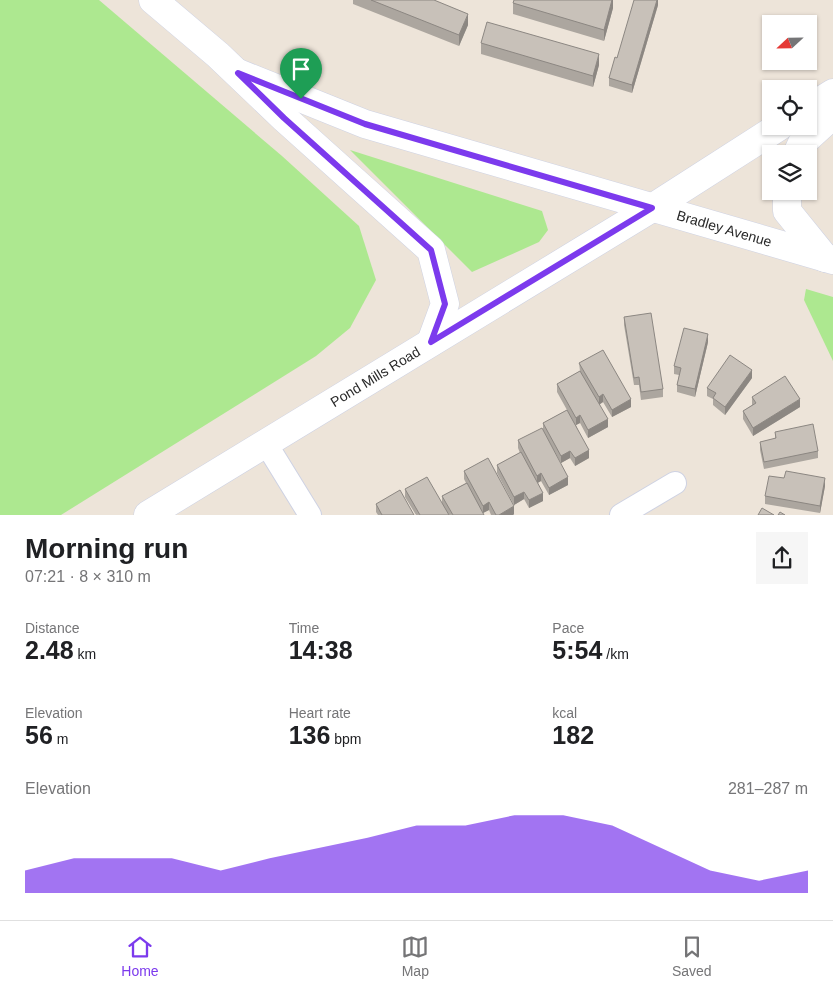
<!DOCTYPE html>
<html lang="en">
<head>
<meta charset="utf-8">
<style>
	body { margin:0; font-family:Arial,sans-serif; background:#f6f6f6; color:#202124; height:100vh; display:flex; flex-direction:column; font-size:19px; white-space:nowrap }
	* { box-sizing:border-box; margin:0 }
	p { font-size:16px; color:#757577 }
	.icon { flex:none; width:28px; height:28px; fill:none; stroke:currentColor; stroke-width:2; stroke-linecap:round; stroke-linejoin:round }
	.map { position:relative; height:515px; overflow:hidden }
	.details { display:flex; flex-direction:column; background:#fff; flex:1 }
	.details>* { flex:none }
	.needle { width:32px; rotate:248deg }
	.controls { position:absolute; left:762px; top:15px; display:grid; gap:10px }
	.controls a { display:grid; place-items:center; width:55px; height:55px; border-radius:0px; background:#fff; box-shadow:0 1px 4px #0004; font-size:25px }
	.pin { position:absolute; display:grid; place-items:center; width:42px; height:42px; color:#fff; margin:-51px -21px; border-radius:50% 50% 50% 0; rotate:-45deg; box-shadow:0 0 5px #0007 }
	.pin .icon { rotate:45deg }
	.round { display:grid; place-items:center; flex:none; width:52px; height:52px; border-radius:0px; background:#f6f6f6 }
	.summary { display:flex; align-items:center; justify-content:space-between; height:85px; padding:0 25px }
	h1 { font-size:28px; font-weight:600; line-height:38px }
	.stats { display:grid; grid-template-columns:repeat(3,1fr); gap:8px; height:85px; padding:5px 25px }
	.stats div { display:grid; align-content:center }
	.stats b { font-size:25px; font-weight:600 }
	.stats small { font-size:14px; font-weight:400 }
	.stats p { font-size:14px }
	.chart { height:140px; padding:10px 25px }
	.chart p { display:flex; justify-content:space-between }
	.chart svg { width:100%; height:90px; margin-top:5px; fill:#7c3aed; opacity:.7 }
	.tab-bar { display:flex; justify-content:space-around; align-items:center; height:70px; border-top:1px solid #e0e0e0; background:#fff; font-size:14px; color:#757577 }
	.tab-bar a { display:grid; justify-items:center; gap:2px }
	.tab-bar .active { color:#7c3aed }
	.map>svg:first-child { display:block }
	.green { fill:#ade890 }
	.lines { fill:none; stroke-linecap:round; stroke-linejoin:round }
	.street-casing { stroke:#ced2e3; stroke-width:24 }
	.secondary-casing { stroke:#ced2e3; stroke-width:29 }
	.street { stroke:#fff; stroke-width:22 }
	.secondary { stroke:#fff; stroke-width:28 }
	.wall { fill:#aca69f }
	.shaded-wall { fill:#8c8782 }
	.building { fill:#c8c1b9; stroke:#8c8782 }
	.route-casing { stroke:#fff; stroke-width:10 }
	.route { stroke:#7c3aed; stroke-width:6 }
	.labels { text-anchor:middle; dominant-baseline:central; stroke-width:5; stroke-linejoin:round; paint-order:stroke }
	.street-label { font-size:14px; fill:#292929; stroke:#fff }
</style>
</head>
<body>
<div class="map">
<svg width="833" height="515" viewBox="0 0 833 515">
	<rect width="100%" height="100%" fill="#ede4d9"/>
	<g class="green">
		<path d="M 0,0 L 99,0 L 282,156 L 359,226 L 376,280 L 350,328 L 316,356 L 61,515 L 0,515 Z"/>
		<path d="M 350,150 L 542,211 L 548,230 L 539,242 L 472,272 Z"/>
		<path d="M 806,289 L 833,297 L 833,361 L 804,300 Z"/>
	</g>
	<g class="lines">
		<g class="street-casing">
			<g id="street">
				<path d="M 265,442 L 310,515"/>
				<path d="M 621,515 L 675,483"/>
			</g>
		</g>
		<g class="secondary-casing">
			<g id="secondary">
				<path d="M 153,0 L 218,55 L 284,118 L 431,250 L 445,304 L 431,342"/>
				<path id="s1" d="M 238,73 L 365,124 L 833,260"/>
				<path d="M 809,108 L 833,93"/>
				<path d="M 797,154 L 802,143 L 833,115"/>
				<path d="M 787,191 L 787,211 L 825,258"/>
				<path id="s2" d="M 148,515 L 652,208 L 780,126"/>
			</g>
		</g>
		<use href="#street" class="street"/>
		<use href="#secondary" class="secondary"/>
	</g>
	<g class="wall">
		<path d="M 353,0 L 434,0 L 468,25 L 459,46 L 353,4 Z"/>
		<path d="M 613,0 L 613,8 L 604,41 L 513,14 L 513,3 Z"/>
		<path d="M 658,0 L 658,5 L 632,93 L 609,86 L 609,78 L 617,58 Z"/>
		<path d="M 481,43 L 599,65 L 593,87 L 481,54 Z"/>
		<path d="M 624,317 L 663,389 L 663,397 L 641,400 L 639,385 L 634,385 L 624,325 Z"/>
		<path d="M 708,342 L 695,397 L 677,392 L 677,385 L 679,375 L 674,374 L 674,366 Z"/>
		<path d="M 579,363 L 631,407 L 612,417 L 603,402 L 599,404 L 608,427 L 588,438 L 580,423 L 576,425 L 589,458 L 575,466 L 570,458 L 561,463 L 543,431 L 543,423 L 567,410 L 557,392 L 557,384 L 580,371 Z"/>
		<path d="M 752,378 L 725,415 L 713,405 L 713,399 L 707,396 L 707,388 Z"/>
		<path d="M 752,397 L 800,407 L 753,436 L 743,419 L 743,411 L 752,405 Z"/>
		<path d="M 775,432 L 818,451 L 818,458 L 764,469 L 760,450 L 760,442 L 775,439 Z"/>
		<path d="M 518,440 L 568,485 L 549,495 L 541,481 L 538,483 L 543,501 L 529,508 L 524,499 L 514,505 L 497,473 L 497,465 L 520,453 L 518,448 Z"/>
		<path d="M 464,471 L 514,514 L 513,515 L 491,515 L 489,510 L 483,513 L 484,515 L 416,515 L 405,497 L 405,489 L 442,503 L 442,496 L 466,483 L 464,479 Z"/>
		<path d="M 825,486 L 820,513 L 765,504 L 765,496 Z"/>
		<path d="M 376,504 L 414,515 L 378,515 L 376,512 Z"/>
	</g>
	<g class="shaded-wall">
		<path d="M 612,0 L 613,0 L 613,8 L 604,41 L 604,30 Z"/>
		<path d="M 657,0 L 658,0 L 658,5 L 632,93 L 632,85 Z"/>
		<path d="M 468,14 L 468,25 L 459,46 L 459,35 Z"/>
		<path d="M 599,54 L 599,65 L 593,87 L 593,76 Z"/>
		<path d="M 708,334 L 708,342 L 695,397 L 695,389 Z"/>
		<path d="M 752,370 L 752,378 L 725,415 L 725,407 Z"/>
		<path d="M 603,394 L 603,402 L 599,405 L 599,397 Z"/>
		<path d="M 631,399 L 631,407 L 612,417 L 612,410 Z"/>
		<path d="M 800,399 L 800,407 L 753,436 L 753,428 Z"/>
		<path d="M 580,415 L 580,423 L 576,425 L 576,418 Z"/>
		<path d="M 608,419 L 608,427 L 588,438 L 588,430 Z"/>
		<path d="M 589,450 L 589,458 L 575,466 L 575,458 Z"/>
		<path d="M 570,451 L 570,458 L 561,463 L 561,456 Z"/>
		<path d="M 541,473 L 541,481 L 537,483 L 537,476 Z"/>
		<path d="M 568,477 L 568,485 L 549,495 L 549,488 Z"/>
		<path d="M 825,478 L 825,486 L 820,513 L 820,506 Z"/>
		<path d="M 524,492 L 524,499 L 514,505 L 514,497 Z"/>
		<path d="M 543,493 L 543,501 L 529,508 L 529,500 Z"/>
		<path d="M 489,502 L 489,510 L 483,513 L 483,506 Z"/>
		<path d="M 514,506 L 514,514 L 513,515 L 499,515 Z"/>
	</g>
	<g class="building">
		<path d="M 371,0 L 434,0 L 468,14 L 459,35 Z"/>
		<path d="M 514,0 L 612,0 L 604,30 L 513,3 Z"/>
		<path d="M 634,0 L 657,0 L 632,85 L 609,78 L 615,57 L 617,58 Z"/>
		<path d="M 487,22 L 599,54 L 593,76 L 481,43 Z"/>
		<path d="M 651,313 L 663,389 L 641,392 L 639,377 L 634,378 L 624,317 Z"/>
		<path d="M 684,328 L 708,334 L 695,389 L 677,385 L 681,368 L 674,366 Z"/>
		<path d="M 603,350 L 631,399 L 612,410 L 603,394 L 599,397 L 579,363 Z"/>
		<path d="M 730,355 L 752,370 L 725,407 L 713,398 L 716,393 L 707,388 Z"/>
		<path d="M 580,371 L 608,419 L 588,430 L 580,415 L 576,418 L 557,384 Z"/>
		<path d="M 785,376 L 800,399 L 753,428 L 743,411 L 756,403 L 752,397 Z"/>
		<path d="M 567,410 L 589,450 L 575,458 L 570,451 L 561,456 L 543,423 Z"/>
		<path d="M 813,424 L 818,451 L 764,462 L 760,442 L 776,438 L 775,432 Z"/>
		<path d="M 542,428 L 568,477 L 549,488 L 541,473 L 537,476 L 518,440 Z"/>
		<path d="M 521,452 L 543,493 L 529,500 L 524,492 L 514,497 L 497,465 Z"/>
		<path d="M 488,458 L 514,506 L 499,515 L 496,515 L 489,502 L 483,506 L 464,471 Z"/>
		<path d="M 786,471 L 825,478 L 820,506 L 765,496 L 769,476 L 784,478 Z"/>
		<path d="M 427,477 L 449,515 L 420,515 L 405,489 Z"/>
		<path d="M 467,483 L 484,515 L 453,515 L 442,496 Z"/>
		<path d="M 400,490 L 414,515 L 382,515 L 376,504 Z"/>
		<path d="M 762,508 L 774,515 L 758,515 Z"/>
		<path d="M 780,512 L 785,515 L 778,515 Z"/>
	</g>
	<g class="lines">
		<g class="route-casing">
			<path id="route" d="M 238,73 L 365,124 L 652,208 L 431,342 L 445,304 L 431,250 L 284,118 Z"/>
		</g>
		<use href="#route" class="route"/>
	</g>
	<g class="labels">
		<g class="street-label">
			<text stroke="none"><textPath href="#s1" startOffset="511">Bradley Avenue</textPath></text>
			<text stroke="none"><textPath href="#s2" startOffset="266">Pond Mills Road</textPath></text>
		</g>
	</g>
</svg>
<div class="controls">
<a><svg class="needle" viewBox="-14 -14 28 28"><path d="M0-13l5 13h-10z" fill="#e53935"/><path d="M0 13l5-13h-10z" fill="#757577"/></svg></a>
<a><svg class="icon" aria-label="locate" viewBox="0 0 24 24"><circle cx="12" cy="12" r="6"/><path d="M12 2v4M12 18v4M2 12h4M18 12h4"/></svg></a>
<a><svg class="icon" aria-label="layers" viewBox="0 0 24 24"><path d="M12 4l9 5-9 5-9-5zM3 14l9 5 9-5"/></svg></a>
</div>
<div class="pin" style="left:301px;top:99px;background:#1e9e55"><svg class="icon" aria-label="arrive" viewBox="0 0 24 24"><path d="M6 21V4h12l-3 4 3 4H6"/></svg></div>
</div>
<section class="details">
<div class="summary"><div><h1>Morning run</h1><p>07:21 · 8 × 310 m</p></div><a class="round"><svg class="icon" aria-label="share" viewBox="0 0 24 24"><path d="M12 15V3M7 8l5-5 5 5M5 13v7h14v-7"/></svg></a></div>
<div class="stats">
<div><p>Distance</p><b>2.48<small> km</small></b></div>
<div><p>Time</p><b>14:38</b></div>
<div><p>Pace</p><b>5:54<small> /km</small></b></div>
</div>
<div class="stats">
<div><p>Elevation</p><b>56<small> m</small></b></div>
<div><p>Heart rate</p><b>136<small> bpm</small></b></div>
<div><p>kcal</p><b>182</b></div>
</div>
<div class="chart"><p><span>Elevation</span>281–287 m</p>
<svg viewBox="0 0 160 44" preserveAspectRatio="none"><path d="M0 44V33L10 27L20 27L30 27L40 33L50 27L60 22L70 17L80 11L90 11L100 6L110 6L120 11L130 22L140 33L150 38L160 33V44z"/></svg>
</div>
</section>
<nav class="tab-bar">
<a class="active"><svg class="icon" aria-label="home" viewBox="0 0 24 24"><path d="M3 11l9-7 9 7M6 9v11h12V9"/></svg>Home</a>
<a><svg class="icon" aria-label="map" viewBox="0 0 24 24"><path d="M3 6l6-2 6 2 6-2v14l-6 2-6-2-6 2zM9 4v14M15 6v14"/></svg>Map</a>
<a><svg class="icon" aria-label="saved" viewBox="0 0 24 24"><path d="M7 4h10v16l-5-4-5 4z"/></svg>Saved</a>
</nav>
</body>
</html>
